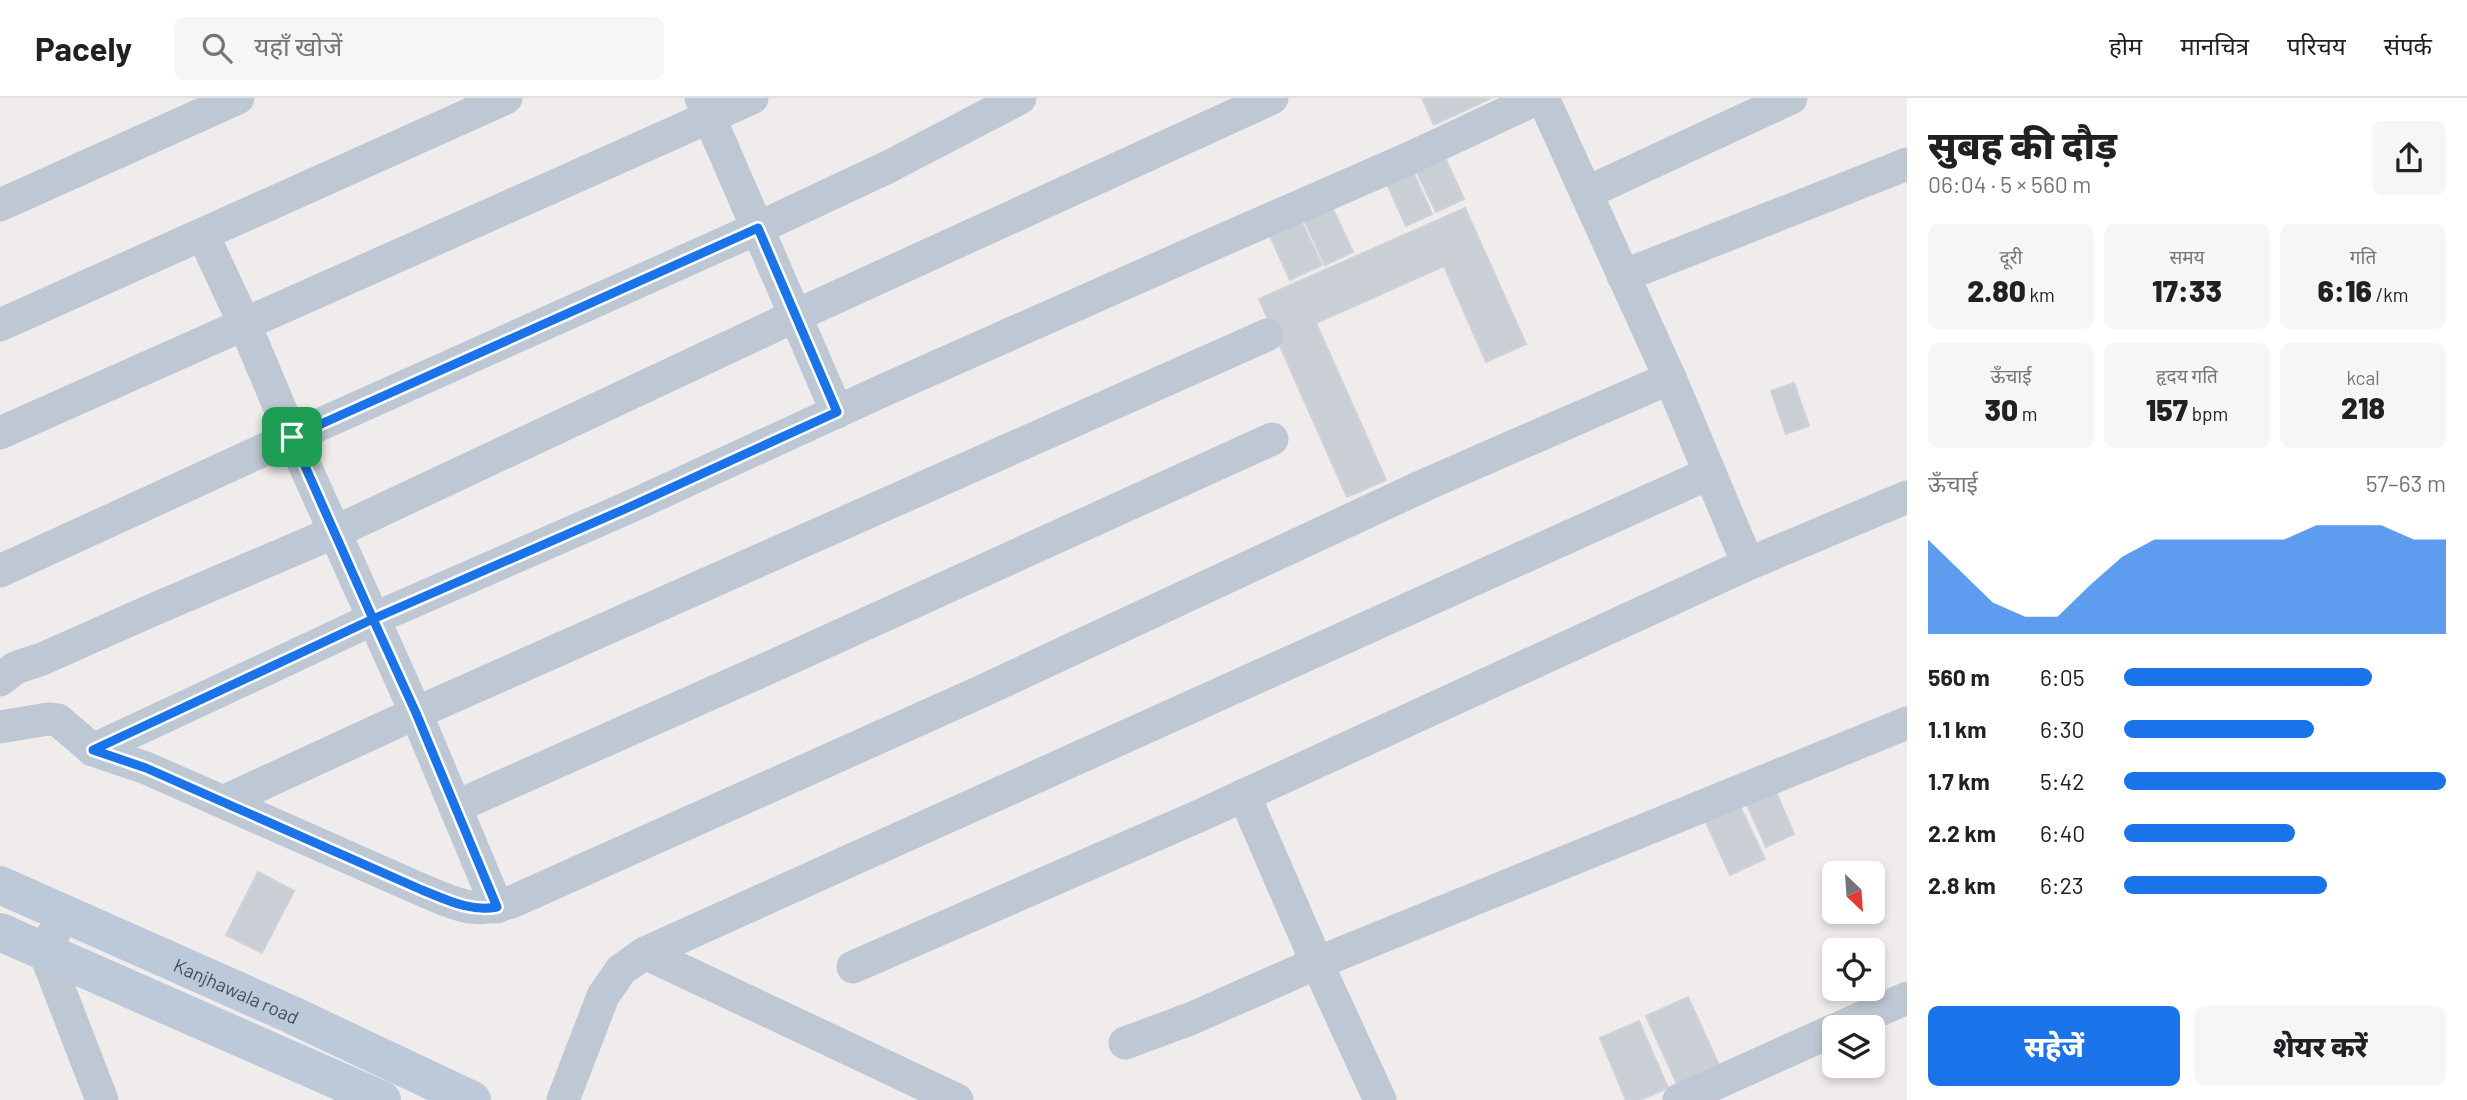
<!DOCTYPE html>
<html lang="hi">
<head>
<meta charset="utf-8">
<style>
	body { margin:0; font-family:Barlow,"Noto Sans Devanagari",sans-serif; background:#f6f6f6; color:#202124; height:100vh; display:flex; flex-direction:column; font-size:26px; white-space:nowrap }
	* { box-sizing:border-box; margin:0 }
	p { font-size:23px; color:#757577 }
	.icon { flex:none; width:38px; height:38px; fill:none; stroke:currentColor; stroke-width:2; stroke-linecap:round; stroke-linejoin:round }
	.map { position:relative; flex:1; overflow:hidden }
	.side { display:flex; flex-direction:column; background:#fff; width:560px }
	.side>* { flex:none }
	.needle { width:46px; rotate:155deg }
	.buttons { position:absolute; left:1822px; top:763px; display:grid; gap:14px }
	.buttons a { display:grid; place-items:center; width:63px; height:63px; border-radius:10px; background:#fff; box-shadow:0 4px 10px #0003; font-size:35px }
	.pin { position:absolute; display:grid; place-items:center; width:60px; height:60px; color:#fff; margin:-30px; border-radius:14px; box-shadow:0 4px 10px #0006 }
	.round { display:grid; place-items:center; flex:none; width:74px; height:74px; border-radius:10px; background:#f6f6f6 }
	.headline { display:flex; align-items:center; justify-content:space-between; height:119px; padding:0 21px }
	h1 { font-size:38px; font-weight:800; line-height:52px }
	.stats { display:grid; grid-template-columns:repeat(3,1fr); gap:10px; height:119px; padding:7px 21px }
	.stats div { display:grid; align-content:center; border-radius:10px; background:#f6f6f6; text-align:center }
	.stats b { font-size:30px; font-weight:800 }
	.stats small { font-size:19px; font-weight:400 }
	.stats p { font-size:19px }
	.chart { height:196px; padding:14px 21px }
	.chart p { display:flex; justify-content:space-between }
	.chart svg { width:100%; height:126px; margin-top:7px; fill:#1a73e8; opacity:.7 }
	.button { display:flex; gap:14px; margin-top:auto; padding:14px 21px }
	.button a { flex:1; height:80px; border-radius:10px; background:#1a73e8; color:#fff; font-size:28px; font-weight:800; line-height:80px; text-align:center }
	.button a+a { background:#f6f6f6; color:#202124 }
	ul { padding:0 21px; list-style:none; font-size:23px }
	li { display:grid; grid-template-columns:112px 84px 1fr; align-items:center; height:52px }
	li i { height:18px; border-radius:9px; background:#1a73e8 }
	header { display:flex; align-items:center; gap:42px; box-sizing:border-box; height:98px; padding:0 35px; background:#fff; border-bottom:2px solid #e0e0e0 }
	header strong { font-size:33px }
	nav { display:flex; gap:38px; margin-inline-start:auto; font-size:24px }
	.search { width:490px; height:63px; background:#f6f6f6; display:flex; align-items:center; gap:18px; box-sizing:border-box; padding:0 24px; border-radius:10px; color:#757577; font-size:26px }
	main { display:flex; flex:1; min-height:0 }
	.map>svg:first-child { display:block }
	.building { fill:#caced5; stroke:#cfd2d9; stroke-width:2 }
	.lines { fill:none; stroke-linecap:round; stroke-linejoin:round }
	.street { stroke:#bec8d4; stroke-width:33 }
	.secondary { stroke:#bcc9d8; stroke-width:38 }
	.route-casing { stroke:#fff; stroke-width:14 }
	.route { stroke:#1a73e8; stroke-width:9 }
	.labels { text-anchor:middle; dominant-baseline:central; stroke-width:6; stroke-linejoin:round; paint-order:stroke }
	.street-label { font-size:19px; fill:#434f5c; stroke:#fff }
</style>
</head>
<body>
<header>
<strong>Pacely</strong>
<div class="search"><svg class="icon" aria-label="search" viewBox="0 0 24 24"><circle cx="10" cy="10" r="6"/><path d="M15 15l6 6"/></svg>यहाँ खोजें</div>
<nav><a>होम</a><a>मानचित्र</a><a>परिचय</a><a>संपर्क</a></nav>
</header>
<main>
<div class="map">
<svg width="1907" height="1002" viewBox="0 0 1907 1002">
	<rect width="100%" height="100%" fill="#f0ecec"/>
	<g class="building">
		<path d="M 1422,0 L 1491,0 L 1434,27 Z"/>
		<path d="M 1440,49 L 1464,101 L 1436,114 L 1411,62 Z"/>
		<path d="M 1409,65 L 1432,116 L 1406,128 L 1383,77 Z"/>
		<path d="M 1327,98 L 1353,154 L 1325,167 L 1299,111 Z"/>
		<path d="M 1465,110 L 1526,246 L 1486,264 L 1444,168 L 1316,225 L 1386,382 L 1347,399 L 1259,201 Z"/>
		<path d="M 1296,112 L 1322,167 L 1290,182 L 1265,127 Z"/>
		<path d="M 1794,285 L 1809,328 L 1786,336 L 1771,293 Z"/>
		<path d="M 1773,687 L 1794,736 L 1766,749 L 1744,700 Z"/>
		<path d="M 1737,702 L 1765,761 L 1730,777 L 1703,718 Z"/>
		<path d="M 258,774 L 294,793 L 262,855 L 226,837 Z"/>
		<path d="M 1688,899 L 1719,967 L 1677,986 L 1646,918 Z"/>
		<path d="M 1639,923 L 1668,990 L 1640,1002 L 1626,1002 L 1600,940 Z"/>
	</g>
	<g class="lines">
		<g class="street">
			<path d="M 701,0 L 837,314"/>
			<path d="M 1543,0 L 1670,280 L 1748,466"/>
			<path d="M 1586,95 L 1791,0"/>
			<path d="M 0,107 L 238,0"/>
			<path d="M 203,137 L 245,227 L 292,339 L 416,615 L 497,809"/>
			<path d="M 1623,178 L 1907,66"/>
			<path d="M 0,227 L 506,0"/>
			<path d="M 0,335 L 752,0"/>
			<path d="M 0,473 L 292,339 L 758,130 L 888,69 L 1020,0"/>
			<path d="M 0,582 L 15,570 L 42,561 L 150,513 L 335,434 L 795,218 L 1272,0"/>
			<path d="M 0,629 L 48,621 L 58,622 L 93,652 L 146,670 L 422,792 C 459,807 474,817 514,803 L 978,595 L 1427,386 L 1670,280"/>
			<path d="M 93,652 L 373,521 L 625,411 L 882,293 L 1229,139 L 1408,61 L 1538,0"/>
			<path d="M 1244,697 L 1317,865 L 1380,1002"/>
			<path d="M 225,703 L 416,615 L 1267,237"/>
			<path d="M 455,709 L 775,567 L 1272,341"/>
			<path d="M 65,816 L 44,852 L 102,1002"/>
			<path d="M 645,855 L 957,1002"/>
			<path d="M 853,869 L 1199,718 L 1748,466 L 1907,399"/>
			<path d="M 1841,929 L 1907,900"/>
			<path d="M 1125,945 L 1190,921 L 1317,865 L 1907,625"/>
			<path d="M 563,1002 L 603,898 L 621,872 L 645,855 L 1710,375"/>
			<path d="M 1679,1002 L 1834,932"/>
		</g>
		<g class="secondary">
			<path id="s1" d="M 0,787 L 290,916 L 472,1002"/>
			<path d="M 0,834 L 382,1002"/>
		</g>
	</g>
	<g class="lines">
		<g class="route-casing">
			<path id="route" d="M 292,339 L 373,521 L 93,652 L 146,670 L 422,792 C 447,802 470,814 497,809 L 416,615 L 373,521 L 625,411 L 837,314 L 758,130 L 292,339"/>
		</g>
		<use href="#route" class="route"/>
	</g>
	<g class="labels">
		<g class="street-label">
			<text stroke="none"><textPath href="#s1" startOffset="259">Kanjhawala road</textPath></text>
		</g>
	</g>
</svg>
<div class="buttons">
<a><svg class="needle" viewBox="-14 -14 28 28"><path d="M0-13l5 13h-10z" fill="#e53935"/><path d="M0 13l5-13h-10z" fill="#757577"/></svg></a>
<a><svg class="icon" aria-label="locate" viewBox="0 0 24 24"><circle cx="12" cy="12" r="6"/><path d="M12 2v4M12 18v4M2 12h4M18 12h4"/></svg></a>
<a><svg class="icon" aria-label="layers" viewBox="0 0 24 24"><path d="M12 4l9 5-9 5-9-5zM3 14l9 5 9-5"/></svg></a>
</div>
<div class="pin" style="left:292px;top:339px;background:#1e9e55"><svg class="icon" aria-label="arrive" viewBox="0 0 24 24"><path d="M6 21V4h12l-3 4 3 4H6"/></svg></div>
</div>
<section class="side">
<div class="headline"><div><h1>सुबह की दौड़</h1><p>06:04 · 5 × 560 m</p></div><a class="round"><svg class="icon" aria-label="share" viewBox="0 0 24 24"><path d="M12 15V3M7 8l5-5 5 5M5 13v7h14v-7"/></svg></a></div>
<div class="stats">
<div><p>दूरी</p><b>2.80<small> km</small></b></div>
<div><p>समय</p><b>17:33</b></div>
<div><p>गति</p><b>6:16<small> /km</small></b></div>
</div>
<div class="stats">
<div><p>ऊँचाई</p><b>30<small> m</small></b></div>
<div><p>हृदय गति</p><b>157<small> bpm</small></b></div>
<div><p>kcal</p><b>218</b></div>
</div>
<div class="chart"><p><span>ऊँचाई</span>57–63 m</p>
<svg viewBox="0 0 160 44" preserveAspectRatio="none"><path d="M0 44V11L10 22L20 33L30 38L40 38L50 27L60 17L70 11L80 11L90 11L100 11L110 11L120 6L130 6L140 6L150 11L160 11V44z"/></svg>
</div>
<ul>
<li><b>560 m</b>6:05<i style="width:77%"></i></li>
<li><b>1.1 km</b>6:30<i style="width:59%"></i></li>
<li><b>1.7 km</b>5:42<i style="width:100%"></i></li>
<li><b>2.2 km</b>6:40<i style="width:53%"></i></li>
<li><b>2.8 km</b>6:23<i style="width:63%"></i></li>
</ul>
<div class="button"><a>सहेजें</a><a>शेयर करें</a></div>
</section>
</main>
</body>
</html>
